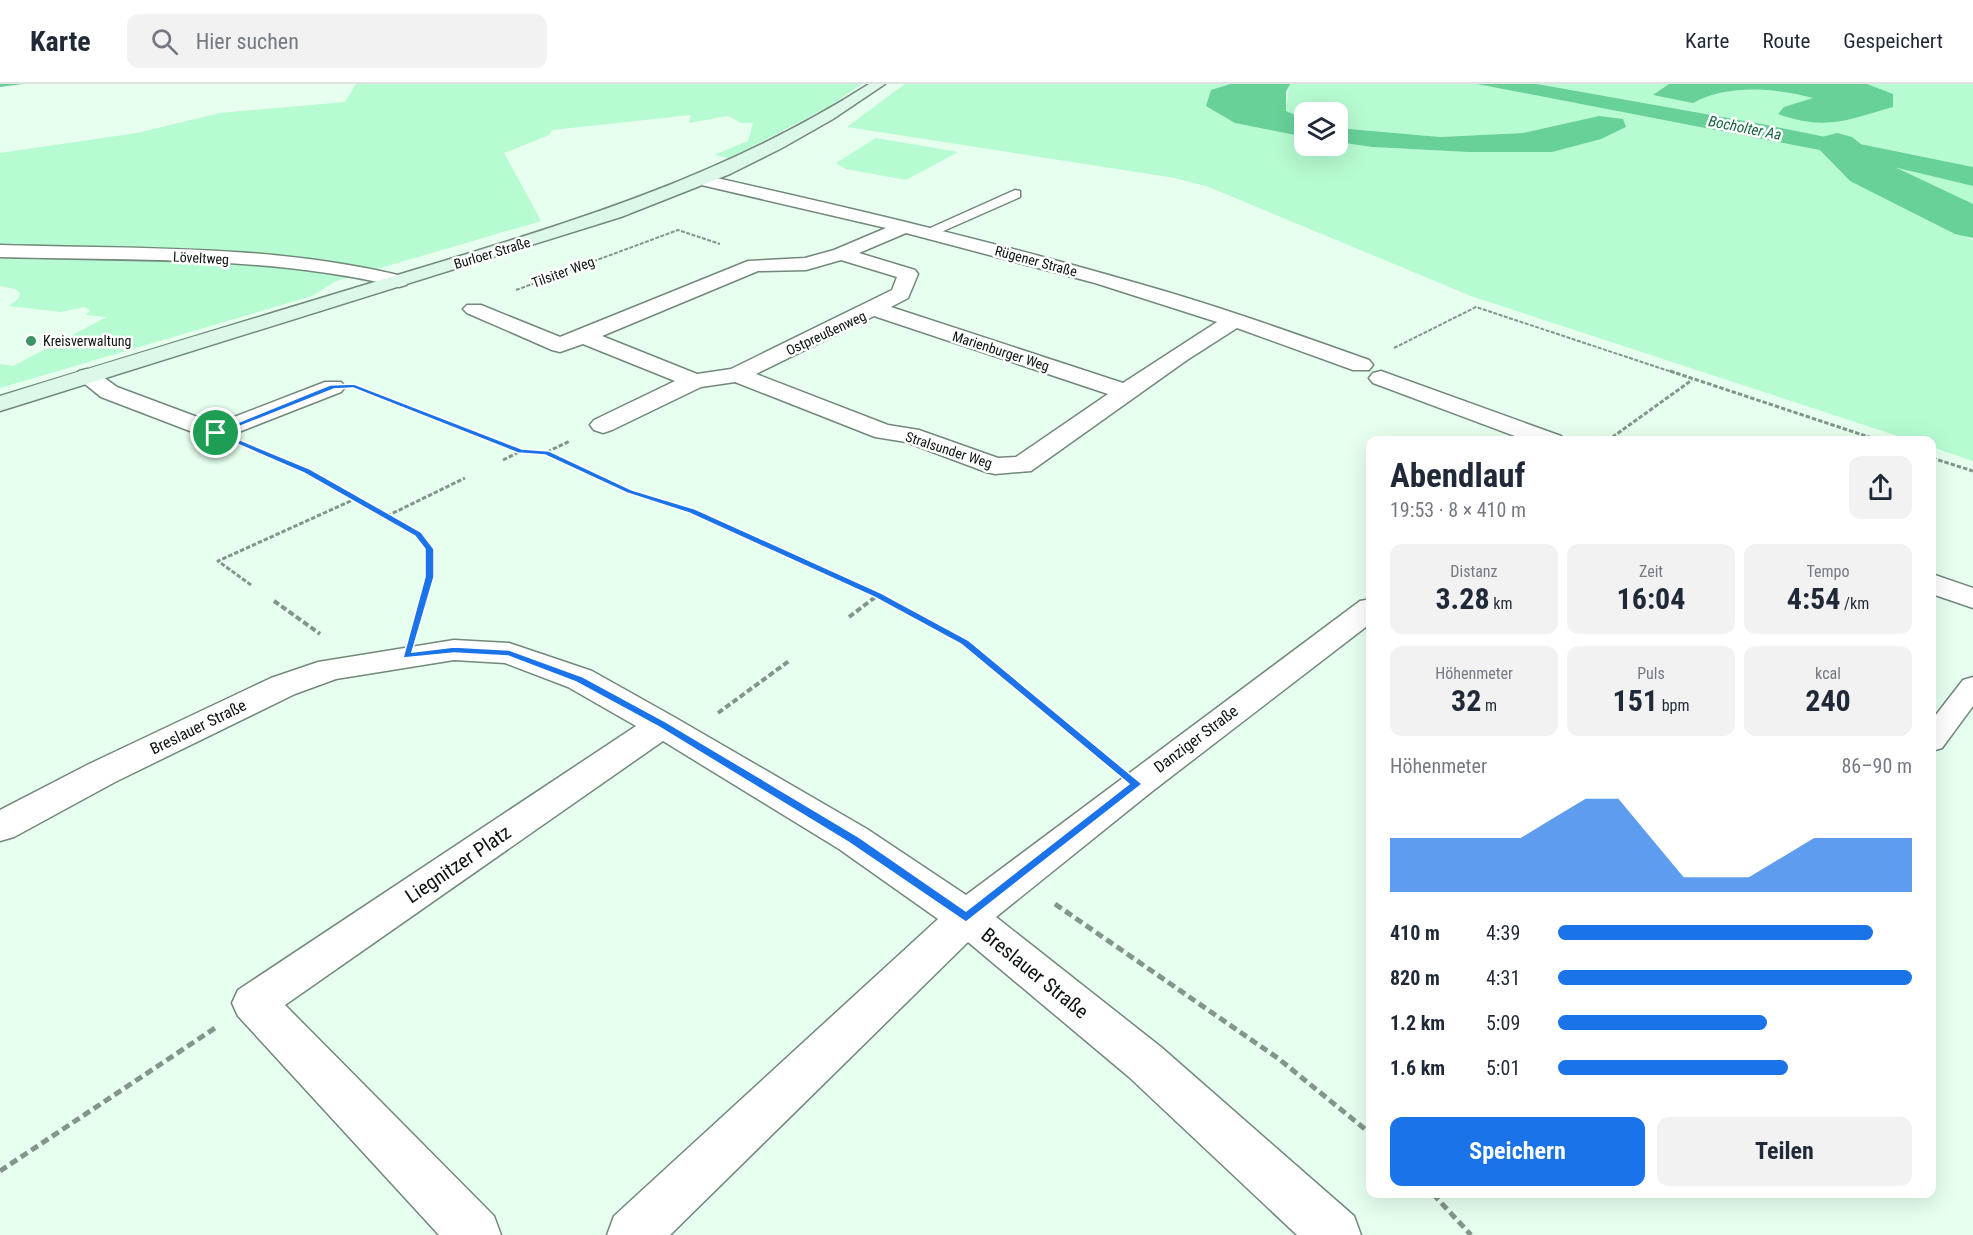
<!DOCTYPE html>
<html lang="de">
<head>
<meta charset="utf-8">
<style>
	body { margin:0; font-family:"Roboto Condensed",sans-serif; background:#f2f2f3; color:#1f2937; height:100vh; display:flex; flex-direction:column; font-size:22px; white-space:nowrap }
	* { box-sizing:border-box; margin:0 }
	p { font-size:20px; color:#747a83 }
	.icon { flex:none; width:33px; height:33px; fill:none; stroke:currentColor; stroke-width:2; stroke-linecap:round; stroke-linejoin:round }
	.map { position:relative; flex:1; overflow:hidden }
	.drawer { position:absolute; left:1366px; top:352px; width:570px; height:762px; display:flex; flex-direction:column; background:#fff; border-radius:12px; box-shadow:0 6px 24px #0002 }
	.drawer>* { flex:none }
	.controls { position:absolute; left:1294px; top:18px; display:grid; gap:12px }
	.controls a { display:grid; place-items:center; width:54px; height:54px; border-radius:12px; background:#fff; box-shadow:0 6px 24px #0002; font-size:30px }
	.pin { position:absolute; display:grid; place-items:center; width:51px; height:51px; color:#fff; margin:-26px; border:3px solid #fff; border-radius:50%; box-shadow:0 2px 6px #0007 }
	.round { display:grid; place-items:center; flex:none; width:63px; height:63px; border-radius:12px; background:#f2f2f3 }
	.head { display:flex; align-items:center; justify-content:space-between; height:102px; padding:0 24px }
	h1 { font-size:33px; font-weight:700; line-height:45px }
	.figures { display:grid; grid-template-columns:repeat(3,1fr); gap:9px; height:102px; padding:6px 24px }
	.figures div { display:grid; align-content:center; border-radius:12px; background:#f2f2f3; text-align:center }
	.figures b { font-size:30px; font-weight:700 }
	.figures small { font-size:16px; font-weight:400 }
	.figures p { font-size:16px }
	.chart { height:168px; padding:12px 24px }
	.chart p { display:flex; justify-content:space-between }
	.chart svg { width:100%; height:108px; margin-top:6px; fill:#1a73e8; opacity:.7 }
	.cta { display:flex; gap:12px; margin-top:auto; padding:12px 24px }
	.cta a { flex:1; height:69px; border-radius:12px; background:#1a73e8; color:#fff; font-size:24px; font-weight:700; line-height:69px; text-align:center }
	.cta a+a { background:#f2f2f3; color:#1f2937 }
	ul { padding:0 24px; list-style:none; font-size:20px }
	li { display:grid; grid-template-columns:96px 72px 1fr; align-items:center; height:45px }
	li i { height:15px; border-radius:8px; background:#1a73e8 }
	header { display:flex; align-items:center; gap:36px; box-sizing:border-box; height:84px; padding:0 30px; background:#fff; border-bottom:2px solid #e0e1e3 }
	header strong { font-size:28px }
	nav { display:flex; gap:33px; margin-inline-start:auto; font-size:21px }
	.search { width:420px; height:54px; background:#f2f2f3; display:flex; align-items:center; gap:15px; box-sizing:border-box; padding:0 21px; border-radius:12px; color:#747a83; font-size:22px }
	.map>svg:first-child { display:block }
	.green { fill:#b6fbd2 }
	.water { fill:#68d198 }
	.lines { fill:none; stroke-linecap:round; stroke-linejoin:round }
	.stream { fill:#68d198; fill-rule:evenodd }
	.river { fill:#68d198; fill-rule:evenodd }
	.service-casing { stroke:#72887a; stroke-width:3 }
	.minor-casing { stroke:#72887a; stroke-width:3 }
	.secondary-casing { stroke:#72887a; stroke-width:3 }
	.path-far3 { stroke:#84968a; stroke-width:2; stroke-dasharray:4 1.5; stroke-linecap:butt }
	.path-far2 { stroke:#84968a; stroke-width:3; stroke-dasharray:4.5 2; stroke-linecap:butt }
	.path-far1 { stroke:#84968a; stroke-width:4; stroke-dasharray:6 3; stroke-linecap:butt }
	.path { stroke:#84968a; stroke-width:5; stroke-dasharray:8 4.5; stroke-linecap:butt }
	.service { fill:#fff; fill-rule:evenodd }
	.minor { fill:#fff; fill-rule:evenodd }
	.secondary { fill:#dbf8e8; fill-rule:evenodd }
	.route { fill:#1a73e8; stroke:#fff; stroke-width:1.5; fill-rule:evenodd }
	.poi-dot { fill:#3d9366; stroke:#fff; stroke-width:2 }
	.labels { text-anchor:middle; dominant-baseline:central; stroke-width:5; stroke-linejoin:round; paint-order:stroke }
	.far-street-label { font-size:14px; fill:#0b140f; stroke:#fff }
	.far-poi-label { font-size:14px; fill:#0b140f; stroke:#fff; text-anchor:start }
	.far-water-label { font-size:15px; font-style:italic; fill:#13623d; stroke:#fff }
	.street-label { font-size:16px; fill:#0b140f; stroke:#fff }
	.near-street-label { font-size:20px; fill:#0b140f; stroke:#fff }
</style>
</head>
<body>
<header>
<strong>Karte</strong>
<div class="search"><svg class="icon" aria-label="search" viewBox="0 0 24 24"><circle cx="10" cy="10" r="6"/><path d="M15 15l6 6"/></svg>Hier suchen</div>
<nav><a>Karte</a><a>Route</a><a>Gespeichert</a></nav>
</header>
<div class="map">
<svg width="1973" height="1151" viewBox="0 0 1973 1151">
	<rect width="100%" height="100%" fill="#e6ffef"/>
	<g class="green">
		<path d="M 356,0 L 862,0 L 828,23 L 757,60 L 729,74 L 714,71 L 748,57 L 753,39 L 741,39 L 728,32 L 689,39 L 691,31 L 552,46 L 549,51 L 504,69 L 541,137 L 336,197 L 312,212 L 0,304 L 0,280 L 13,282 L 107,233 L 86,231 L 90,227 L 85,223 L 61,228 L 9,222 L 19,214 L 20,209 L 15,205 L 0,202 L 0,69 L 137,49 L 220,29 L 345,18 Z"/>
		<path d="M 905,0 L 1230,0 L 1211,6 L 1235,39 L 1305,53 L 1305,62 L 1338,62 L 1338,58 L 1372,63 L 1468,68 L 1552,68 L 1599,32 L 1523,49 L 1440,53 L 1338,44 L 1338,28 L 1305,28 L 1305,35 L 1286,28 L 1289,0 L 1477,0 L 1835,69 L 1846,86 L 1973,156 L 1973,377 L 1932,363 L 1932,357 L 1913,357 L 1471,212 L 1209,103 L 1175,94 L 847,43 Z"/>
		<path d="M 1537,0 L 1973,0 L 1973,83 L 1762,40 Z"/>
		<path d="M 876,54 L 958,68 L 906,96 L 846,85 L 836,79 Z"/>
		<path d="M 1860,75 L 1973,102 L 1973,126 Z"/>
	</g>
	<g class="water">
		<path d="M 1230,0 L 1290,0 L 1286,8 L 1286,27 L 1305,35 L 1305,53 L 1235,39 L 1206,22 L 1211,6 Z"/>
		<path d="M 1477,0 L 1537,0 L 1762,40 L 1973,83 L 1973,102 L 1864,76 L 1892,90 L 1846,86 L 1835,69 Z"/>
		<path d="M 1669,0 L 1867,0 L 1893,10 L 1893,23 C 1847,36 1826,47 1778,30 L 1784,23 L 1813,14 C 1776,4 1727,0 1693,19 L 1653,11 Z"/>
		<path d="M 1599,32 L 1623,35 L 1626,43 L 1601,55 L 1552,68 L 1468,68 L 1372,63 L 1338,58 L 1338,44 L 1440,53 L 1523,49 Z"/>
	</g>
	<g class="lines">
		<path class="stream" d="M 0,0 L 23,0 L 0,3 Z"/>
		<path class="river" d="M 1837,49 L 1852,53 L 1882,77 L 1973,120 L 1973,154 L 1955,150 L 1850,97 L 1816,62 L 1822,53 Z"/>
		<g class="service-casing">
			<g id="service">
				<path d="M 1015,106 L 1020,107 L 1020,113 L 932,152 L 927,154 L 919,149 Z"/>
				<path d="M 1973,593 L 1973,622 L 1942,664 L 1932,667 L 1932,636 L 1963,596 Z"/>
			</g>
		</g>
		<g class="minor-casing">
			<g id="minor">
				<path d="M 703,91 C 850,124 996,158 1140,200 C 1218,222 1293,249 1369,276 L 1373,281 L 1369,286 L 1353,286 L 1237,244 L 1187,276 L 1031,387 L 995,390 L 986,388 L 906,358 L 875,353 L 735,298 L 701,303 L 612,346 L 603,349 L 594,346 L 590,341 L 594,336 L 675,297 L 583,260 L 560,268 L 552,266 L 467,229 L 463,225 L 467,221 L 481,221 L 560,253 L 748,177 L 805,174 L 834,166 L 886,144 L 697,100 L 695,96 L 697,92 ZM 906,149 L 1095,199 L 1217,238 L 1123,299 L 891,223 L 908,214 L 918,190 L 915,186 L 859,169 ZM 841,176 L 897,193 L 892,206 L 731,285 L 697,290 L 602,252 L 758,187 L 806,186 ZM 874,232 L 1108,310 L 1016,373 L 998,374 L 919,346 L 888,341 L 756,290 Z"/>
				<path d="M 0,161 C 135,165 275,160 406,193 L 409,197 L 406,201 L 399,203 C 270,171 132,177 0,173 Z"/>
				<path d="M 87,285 L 95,287 L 117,303 L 216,340 L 325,298 L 341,298 L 345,303 L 341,308 L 216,357 L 101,313 L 75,292 L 79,287 Z"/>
				<path d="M 1381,287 L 1561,352 L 1565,357 L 1528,357 L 1373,299 L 1369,294 L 1373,289 Z"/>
				<path d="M 1932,490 L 1973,504 L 1973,524 L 1932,510 Z"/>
				<path d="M 1371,515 L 1371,539 L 1150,709 L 996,833 L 1161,963 L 1354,1132 L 1361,1151 L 1297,1151 L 1129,993 L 968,858 L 670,1151 L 607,1151 L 614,1132 L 938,835 L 839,765 L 663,657 L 285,921 L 494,1132 L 501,1151 L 439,1151 L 238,932 L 232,919 L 238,906 L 636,642 L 568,603 L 505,579 L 454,576 L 336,595 L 295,610 L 115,698 L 14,753 L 0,757 L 0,726 L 89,680 L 271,594 L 318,578 L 454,556 L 509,559 L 592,587 L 674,633 L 867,745 L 966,811 L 1360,517 Z"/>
			</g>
		</g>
		<g class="secondary-casing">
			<path id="secondary" d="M 869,0 L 885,0 L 833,35 L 782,64 L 730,90 L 621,133 L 0,327 L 0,312 C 138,269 276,228 414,186 C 576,137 725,92 869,0 Z"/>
		</g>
		<g class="path-far3">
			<path d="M 516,206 L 678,146 L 720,160"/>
			<path d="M 1394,264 L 1476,223 L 1675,289"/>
		</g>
		<g class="path-far2">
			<path d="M 1670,287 L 1881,357"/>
			<path d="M 368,308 L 521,367 L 546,369 L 630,407 L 692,427 L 860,503"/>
			<path d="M 1607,357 L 1692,296"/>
			<path d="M 264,368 L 307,387 L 418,450 L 430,465 L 426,503"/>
			<path d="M 547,368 L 570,357"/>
			<path d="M 1932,374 L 1973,387"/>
			<path d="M 503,376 L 521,367"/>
			<path d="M 387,432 L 465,394"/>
			<path d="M 251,501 L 218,477 L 355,415"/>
		</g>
		<g class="path-far1">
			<path d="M 857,501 L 964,558 L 1106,675"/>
			<path d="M 274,517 L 320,550"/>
			<path d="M 849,533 L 878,511"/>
			<path d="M 417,535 L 427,501"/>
			<path d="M 718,629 L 789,577"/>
		</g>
		<g class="path">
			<path d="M 1055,820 L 1279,975 L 1371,1050"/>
			<path d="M 0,1087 L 215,944"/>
			<path d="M 1433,1110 L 1471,1151"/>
		</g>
		<use href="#service" class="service"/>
		<use href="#minor" class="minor"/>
		<use href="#secondary" class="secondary"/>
	</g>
	<path class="route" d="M 354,300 L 522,365 L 549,367 L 632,406 L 695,425 L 881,509 L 968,556 L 1142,700 L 966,838 L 848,758 L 659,643 L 576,598 L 508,572 L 454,569 L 403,574 L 425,493 L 425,465 L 415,452 L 304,389 L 212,349 L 330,301 ZM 353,304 L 518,369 L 545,371 L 627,409 L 689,429 L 874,513 L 961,560 L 1129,700 L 966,827 L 857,752 L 666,638 L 583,593 L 509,566 L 454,563 L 412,568 L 434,493 L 434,465 L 421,448 L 310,385 L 223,349 L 334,305 Z"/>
	<circle class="poi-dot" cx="31" cy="257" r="6"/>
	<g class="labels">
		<g class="far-street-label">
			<text transform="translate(492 169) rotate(-17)">Burloer Straße</text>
			<text transform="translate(201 174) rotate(3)">Löveltweg</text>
			<text transform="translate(1036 177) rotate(15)">Rügener Straße</text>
			<text transform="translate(563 188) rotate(-20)">Tilsiter Weg</text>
			<text transform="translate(826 249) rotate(-25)">Ostpreußenweg</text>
			<text transform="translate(1001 267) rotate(18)">Marienburger Weg</text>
			<text transform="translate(949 366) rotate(18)">Stralsunder Weg</text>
		</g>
		<g class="far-poi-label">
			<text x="43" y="257">Kreisverwaltung</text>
		</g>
		<g class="far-water-label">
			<text transform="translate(1745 44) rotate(11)">Bocholter Aa</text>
		</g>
		<g class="street-label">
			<text transform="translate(198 643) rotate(-26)">Breslauer Straße</text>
			<text transform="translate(1196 655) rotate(-37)">Danziger Straße</text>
		</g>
		<g class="near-street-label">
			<text transform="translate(458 780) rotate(-34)">Liegnitzer Platz</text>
			<text transform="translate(1035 889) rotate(39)">Breslauer Straße</text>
		</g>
	</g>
</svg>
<div class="controls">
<a><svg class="icon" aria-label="layers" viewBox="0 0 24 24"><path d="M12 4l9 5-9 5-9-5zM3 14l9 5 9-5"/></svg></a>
</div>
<div class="pin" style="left:216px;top:349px;background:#1e9e55"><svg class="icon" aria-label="arrive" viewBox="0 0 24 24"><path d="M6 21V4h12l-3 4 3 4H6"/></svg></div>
<section class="drawer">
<div class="head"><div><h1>Abendlauf</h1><p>19:53 · 8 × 410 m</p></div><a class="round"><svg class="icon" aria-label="share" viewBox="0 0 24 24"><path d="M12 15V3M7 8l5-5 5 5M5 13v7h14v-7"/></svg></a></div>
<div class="figures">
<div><p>Distanz</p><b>3.28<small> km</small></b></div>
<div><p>Zeit</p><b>16:04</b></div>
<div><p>Tempo</p><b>4:54<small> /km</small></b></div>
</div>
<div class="figures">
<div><p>Höhenmeter</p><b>32<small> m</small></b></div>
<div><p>Puls</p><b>151<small> bpm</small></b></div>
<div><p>kcal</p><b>240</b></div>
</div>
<div class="chart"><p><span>Höhenmeter</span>86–90 m</p>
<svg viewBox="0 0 160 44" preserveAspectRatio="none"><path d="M0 44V22L10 22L20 22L30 22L40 22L50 14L60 6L70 6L80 22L90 38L100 38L110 38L120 30L130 22L140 22L150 22L160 22V44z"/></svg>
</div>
<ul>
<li><b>410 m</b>4:39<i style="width:89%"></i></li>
<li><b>820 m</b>4:31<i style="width:100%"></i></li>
<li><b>1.2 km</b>5:09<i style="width:59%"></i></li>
<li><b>1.6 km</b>5:01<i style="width:65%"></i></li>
</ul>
<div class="cta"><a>Speichern</a><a>Teilen</a></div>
</section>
</div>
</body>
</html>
